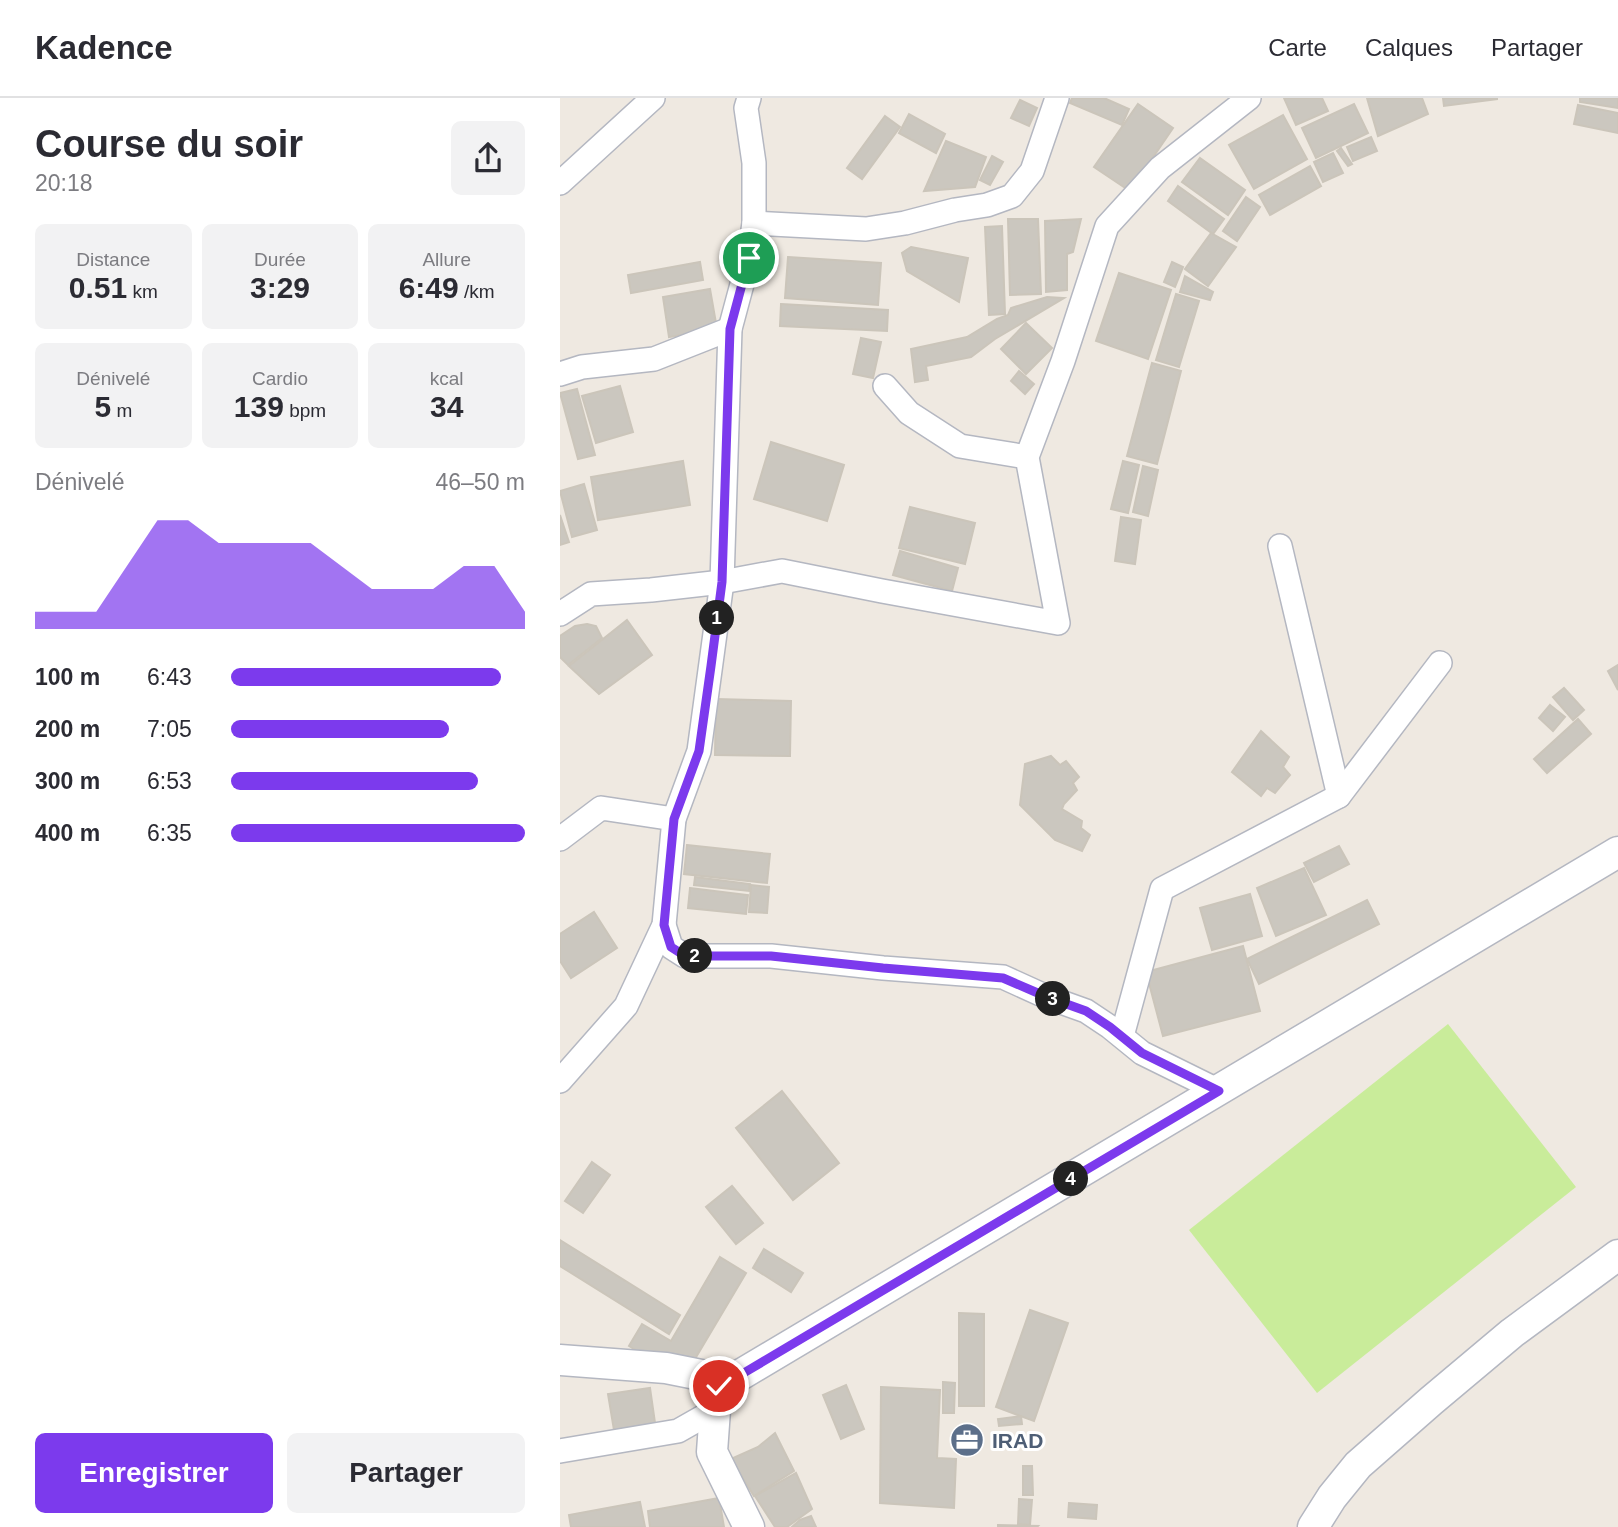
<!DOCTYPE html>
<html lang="fr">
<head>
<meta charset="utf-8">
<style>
	body { margin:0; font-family:Arial,sans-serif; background:#f2f2f3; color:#2b2b33; height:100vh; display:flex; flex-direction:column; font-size:26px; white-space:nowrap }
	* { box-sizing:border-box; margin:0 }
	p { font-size:23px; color:#7c7c81 }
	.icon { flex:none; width:38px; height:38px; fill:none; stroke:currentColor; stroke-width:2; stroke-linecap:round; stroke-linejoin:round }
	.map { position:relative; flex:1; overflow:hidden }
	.side { display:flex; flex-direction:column; background:#fff; width:560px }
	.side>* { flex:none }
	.pin { position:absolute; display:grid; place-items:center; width:60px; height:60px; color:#fff; margin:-30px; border:4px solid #fff; border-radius:50%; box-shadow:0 2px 7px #0007 }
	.km { position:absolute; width:35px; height:35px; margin:-18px; border-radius:50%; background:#222; color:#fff; font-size:19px; line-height:35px; text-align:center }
	.round { display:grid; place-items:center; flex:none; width:74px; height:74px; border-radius:10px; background:#f2f2f3 }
	.headline { display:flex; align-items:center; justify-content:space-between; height:119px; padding:0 35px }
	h1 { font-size:38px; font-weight:600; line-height:52px }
	.stats { display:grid; grid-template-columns:repeat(3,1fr); gap:10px; height:119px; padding:7px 35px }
	.stats div { display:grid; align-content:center; border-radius:10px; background:#f2f2f3; text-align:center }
	.stats b { font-size:30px; font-weight:600 }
	.stats small { font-size:19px; font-weight:400 }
	.stats p { font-size:19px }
	.chart { height:196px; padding:14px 35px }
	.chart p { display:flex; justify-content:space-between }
	.chart svg { width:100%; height:126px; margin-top:7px; fill:#7c3aed; opacity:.7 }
	.primary-button { display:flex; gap:14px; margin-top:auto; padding:14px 35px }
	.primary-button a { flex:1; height:80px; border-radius:10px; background:#7c3aed; color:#fff; font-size:28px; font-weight:600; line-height:80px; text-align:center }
	.primary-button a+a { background:#f2f2f3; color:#2b2b33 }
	ul { padding:0 35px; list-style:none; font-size:23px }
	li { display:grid; grid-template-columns:112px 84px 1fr; align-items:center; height:52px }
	li i { height:18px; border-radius:9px; background:#7c3aed }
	header { display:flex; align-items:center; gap:42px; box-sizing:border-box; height:98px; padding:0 35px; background:#fff; border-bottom:2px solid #e1e1e2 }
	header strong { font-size:33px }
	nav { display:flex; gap:38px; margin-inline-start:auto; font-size:24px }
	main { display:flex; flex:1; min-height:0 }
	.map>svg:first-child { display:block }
	.pitch { fill:#c9ec9a }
	.building { fill:#cbc7bf; stroke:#cbc5ba; stroke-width:2 }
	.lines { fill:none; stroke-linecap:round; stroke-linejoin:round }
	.minor-casing { stroke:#b4b7c1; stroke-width:26 }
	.tertiary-casing { stroke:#b4b7c1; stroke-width:33 }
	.minor { stroke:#fff; stroke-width:23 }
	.tertiary { stroke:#fff; stroke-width:30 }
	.route-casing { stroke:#fff; stroke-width:14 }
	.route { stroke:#7c3aed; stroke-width:9 }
	.labels { text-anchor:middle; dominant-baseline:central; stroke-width:6; stroke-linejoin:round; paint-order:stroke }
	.service-label { font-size:21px; font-weight:bold; fill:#4e5e75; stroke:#fff; text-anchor:start }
</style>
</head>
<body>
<header>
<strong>Kadence</strong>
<nav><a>Carte</a><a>Calques</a><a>Partager</a></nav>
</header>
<main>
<section class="side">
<div class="headline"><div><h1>Course du soir</h1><p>20:18</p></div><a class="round"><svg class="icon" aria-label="share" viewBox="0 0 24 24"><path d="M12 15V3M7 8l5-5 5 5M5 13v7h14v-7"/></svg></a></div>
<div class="stats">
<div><p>Distance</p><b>0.51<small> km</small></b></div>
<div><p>Durée</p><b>3:29</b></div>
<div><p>Allure</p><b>6:49<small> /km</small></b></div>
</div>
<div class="stats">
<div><p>Dénivelé</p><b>5<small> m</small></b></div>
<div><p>Cardio</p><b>139<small> bpm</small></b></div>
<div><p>kcal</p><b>34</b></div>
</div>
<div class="chart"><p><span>Dénivelé</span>46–50 m</p>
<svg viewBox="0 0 160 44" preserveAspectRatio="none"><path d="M0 44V38L10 38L20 38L30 22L40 6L50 6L60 14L70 14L80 14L90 14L100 22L110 30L120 30L130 30L140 22L150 22L160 38V44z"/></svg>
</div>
<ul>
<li><b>100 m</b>6:43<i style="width:92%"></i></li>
<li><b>200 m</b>7:05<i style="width:74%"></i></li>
<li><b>300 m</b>6:53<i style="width:84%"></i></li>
<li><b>400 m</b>6:35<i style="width:100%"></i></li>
</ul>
<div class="primary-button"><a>Enregistrer</a><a>Partager</a></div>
</section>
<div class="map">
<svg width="1058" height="1429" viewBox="0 0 1058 1429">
	<rect width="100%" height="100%" fill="#efe9e1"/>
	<path class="pitch" d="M 888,926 L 1016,1089 L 757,1295 L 629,1132 Z"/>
	<g class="building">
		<path d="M 512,0 L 544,0 L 569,11 L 562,27 L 510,5 Z"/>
		<path d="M 724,0 L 762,0 L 768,13 L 736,27 Z"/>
		<path d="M 807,0 L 862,0 L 868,16 L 818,38 Z"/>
		<path d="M 883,0 L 937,0 L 937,1 L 884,8 Z"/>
		<path d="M 1020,0 L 1058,0 L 1058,10 L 1020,4 Z"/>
		<path d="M 460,2 L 477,10 L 469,28 L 451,20 Z"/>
		<path d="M 578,6 L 613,30 L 570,93 L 534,69 Z"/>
		<path d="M 794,6 L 808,35 L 756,60 L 742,30 Z"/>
		<path d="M 1018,7 L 1058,15 L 1058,35 L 1014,26 Z"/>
		<path d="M 349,16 L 385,36 L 376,55 L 339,35 Z"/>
		<path d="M 723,17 L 747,61 L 694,91 L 669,47 Z"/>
		<path d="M 325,18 L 340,29 L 302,81 L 287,70 Z"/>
		<path d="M 811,39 L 817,53 L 793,63 L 787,49 Z"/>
		<path d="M 386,43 L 426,59 L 415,89 L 364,93 Z"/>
		<path d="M 781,50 L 792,66 L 788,68 L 777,53 Z"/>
		<path d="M 773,55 L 783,75 L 763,84 L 754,64 Z"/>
		<path d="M 432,58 L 443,64 L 430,87 L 420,82 Z"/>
		<path d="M 640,60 L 685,92 L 668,117 L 622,84 Z"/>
		<path d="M 750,68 L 761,88 L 710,117 L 699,97 Z"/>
		<path d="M 618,88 L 664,121 L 653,136 L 608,103 Z"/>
		<path d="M 686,99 L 700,109 L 677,143 L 663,133 Z"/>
		<path d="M 448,121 L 478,121 L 481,196 L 450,197 Z"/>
		<path d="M 521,121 L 513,154 L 507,156 L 507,192 L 486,194 L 485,123 Z"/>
		<path d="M 442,128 L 445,216 L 429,217 L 425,129 Z"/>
		<path d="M 651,135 L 676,149 L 648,188 L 625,171 Z"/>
		<path d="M 351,149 L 408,160 L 399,204 L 347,173 L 342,155 Z"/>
		<path d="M 228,159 L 321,165 L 318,207 L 225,200 Z"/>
		<path d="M 140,164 L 143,182 L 71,195 L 68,177 Z"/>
		<path d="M 612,164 L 623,169 L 615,189 L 604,184 Z"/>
		<path d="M 559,175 L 611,192 L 588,261 L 536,243 Z"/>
		<path d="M 625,178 L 653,194 L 650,202 L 620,194 Z"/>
		<path d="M 150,191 L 157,231 L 109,239 L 103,199 Z"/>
		<path d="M 616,196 L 639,203 L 619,269 L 596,262 Z"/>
		<path d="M 487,199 L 504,200 L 435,241 L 411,259 L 366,268 L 368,282 L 355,284 L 351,251 L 407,239 L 437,221 L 448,217 L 451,210 Z"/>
		<path d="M 221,206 L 328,212 L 327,233 L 220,228 Z"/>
		<path d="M 466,225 L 492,250 L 466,276 L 441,251 Z"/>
		<path d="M 301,240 L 321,244 L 313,280 L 293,276 Z"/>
		<path d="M 592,265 L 621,273 L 597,366 L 567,358 Z"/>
		<path d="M 459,273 L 474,286 L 465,296 L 451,283 Z"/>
		<path d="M 60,288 L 73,334 L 36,345 L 22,298 Z"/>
		<path d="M 17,291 L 35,357 L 18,361 L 0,295 Z"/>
		<path d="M 211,344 L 284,367 L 267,423 L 194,401 Z"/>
		<path d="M 123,363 L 130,407 L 38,422 L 31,379 Z"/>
		<path d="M 563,363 L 579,367 L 568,415 L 551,411 Z"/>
		<path d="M 583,368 L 598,372 L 588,418 L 573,414 Z"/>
		<path d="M 24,386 L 37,432 L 12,439 L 0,393 Z"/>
		<path d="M 350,409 L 415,425 L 405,466 L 339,450 Z"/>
		<path d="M 0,417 L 9,444 L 0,447 Z"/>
		<path d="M 561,419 L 581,422 L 575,466 L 555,463 Z"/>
		<path d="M 340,453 L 398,470 L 392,493 L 333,477 Z"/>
		<path d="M 67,522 L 92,557 L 39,596 L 9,568 Z"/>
		<path d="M 27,526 L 36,528 L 42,540 L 8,567 L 0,559 L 0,538 L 15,528 Z"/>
		<path d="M 1058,567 L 1058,592 L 1048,573 Z"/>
		<path d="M 1004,590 L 1024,612 L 1013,622 L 993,599 Z"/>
		<path d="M 156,601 L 231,603 L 230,658 L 155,657 Z"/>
		<path d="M 990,607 L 1005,619 L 993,633 L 979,620 Z"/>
		<path d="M 1018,621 L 1031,636 L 987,675 L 974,661 Z"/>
		<path d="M 701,633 L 729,659 L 723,669 L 730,677 L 715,695 L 707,690 L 701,698 L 672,674 Z"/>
		<path d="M 491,658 L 500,667 L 506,663 L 519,679 L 513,685 L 517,692 L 504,706 L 502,711 L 522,723 L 521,730 L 530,737 L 522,753 L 495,742 L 460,707 L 465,666 Z"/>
		<path d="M 127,747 L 210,756 L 207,785 L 124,776 Z"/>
		<path d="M 779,748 L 789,766 L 754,784 L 744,765 Z"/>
		<path d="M 744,770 L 766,817 L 716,838 L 697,790 Z"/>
		<path d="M 135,779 L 190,786 L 189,793 L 134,787 Z"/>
		<path d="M 191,787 L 209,789 L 207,815 L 189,814 Z"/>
		<path d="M 130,790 L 188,797 L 186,816 L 128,810 Z"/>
		<path d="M 690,796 L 702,838 L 652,852 L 640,810 Z"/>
		<path d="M 807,802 L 819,826 L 699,886 L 687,861 Z"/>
		<path d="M 34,814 L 57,850 L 11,880 L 0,863 L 0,836 Z"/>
		<path d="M 683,848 L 700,913 L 603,938 L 586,874 Z"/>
		<path d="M 222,993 L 279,1065 L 233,1102 L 176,1030 Z"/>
		<path d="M 32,1064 L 50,1077 L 23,1115 L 5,1103 Z"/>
		<path d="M 172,1088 L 203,1125 L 176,1146 L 146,1109 Z"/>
		<path d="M 0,1142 L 120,1217 L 109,1236 L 0,1168 Z"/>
		<path d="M 204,1151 L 243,1175 L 231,1194 L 193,1170 Z"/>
		<path d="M 160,1159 L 186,1175 L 123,1281 L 69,1248 L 82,1226 L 111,1243 Z"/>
		<path d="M 470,1212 L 508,1225 L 474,1323 L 436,1309 Z"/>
		<path d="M 399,1215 L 424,1216 L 424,1308 L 399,1308 Z"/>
		<path d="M 383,1284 L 395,1285 L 394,1315 L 383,1315 Z"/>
		<path d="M 286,1287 L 304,1331 L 281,1341 L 263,1297 Z"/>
		<path d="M 321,1289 L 380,1292 L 377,1360 L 396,1361 L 394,1410 L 320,1405 Z"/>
		<path d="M 90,1290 L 96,1332 L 55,1338 L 48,1296 Z"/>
		<path d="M 461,1318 L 462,1326 L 439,1328 L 438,1321 Z"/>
		<path d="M 215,1335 L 234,1373 L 194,1398 L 171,1361 L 198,1349 Z"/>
		<path d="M 463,1368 L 472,1368 L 473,1397 L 463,1397 Z"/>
		<path d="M 236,1375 L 252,1411 L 227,1429 L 215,1429 L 195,1398 Z"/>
		<path d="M 159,1400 L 164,1429 L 90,1429 L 88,1413 Z"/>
		<path d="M 459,1401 L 472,1402 L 470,1427 L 458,1426 Z"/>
		<path d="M 80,1404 L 85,1429 L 11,1429 L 9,1417 Z"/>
		<path d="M 509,1405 L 537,1407 L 536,1421 L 508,1419 Z"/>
		<path d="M 251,1418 L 256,1429 L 232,1429 L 240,1422 Z"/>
		<path d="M 438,1427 L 478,1428 L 477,1429 L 438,1429 Z"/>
	</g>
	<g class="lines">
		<g class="minor-casing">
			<g id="minor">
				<path d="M 189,0 L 186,10 L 194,65 L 194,125"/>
				<path d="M 0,85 L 93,0"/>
				<path d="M 0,276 L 22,269 L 94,261 L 170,231"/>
				<path d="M 325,288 L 349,315 L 400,348 L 467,359"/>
				<path d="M 0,516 L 31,496 L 91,492 L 162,484 L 222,473 L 322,493 L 498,525 L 467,359 L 503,263 L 547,128 L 600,70 L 689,0"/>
				<path d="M 779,698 L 880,565"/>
				<path d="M 0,741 L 41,710 L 114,721"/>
				<path d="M 104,827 L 111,849 L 125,858 L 211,858 L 323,870 L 443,879 L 487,899 L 526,913 L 550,929 L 582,955 L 659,993"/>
				<path d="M 562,938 L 602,791 L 779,698 L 720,448"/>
				<path d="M 0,983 L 66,908 L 104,827 L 114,721 L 139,653 L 162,484 L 170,231 L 189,160 L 194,125 L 306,131 L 345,125 L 395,112 L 427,107 L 452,98 L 472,73 L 497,0"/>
				<path d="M 0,1353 L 118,1333 L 155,1312"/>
			</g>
		</g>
		<g class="tertiary-casing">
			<g id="tertiary">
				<path d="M 0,1262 L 106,1270 L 141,1277 L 160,1289"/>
				<path d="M 189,1429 L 152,1354 L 155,1312 L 160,1289 L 1058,754"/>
				<path d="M 753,1429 L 772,1399 L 798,1367 L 871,1303 L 952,1235 L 1058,1157"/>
			</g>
		</g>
		<use href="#minor" class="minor"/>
		<use href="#tertiary" class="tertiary"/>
	</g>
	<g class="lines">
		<g class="route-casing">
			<path id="route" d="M 159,1288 L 182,1276 L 659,993 L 582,955 L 550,929 L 526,913 L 487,899 L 443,880 L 323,870 L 211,858 L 125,858 L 111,849 L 104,827 L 114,721 L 139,653 L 151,568 L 162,484 L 170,231 L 189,160"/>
		</g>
		<use href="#route" class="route"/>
	</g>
	<defs>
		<g id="office-disc" transform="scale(1.75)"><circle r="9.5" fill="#5c6f8a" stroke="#fff"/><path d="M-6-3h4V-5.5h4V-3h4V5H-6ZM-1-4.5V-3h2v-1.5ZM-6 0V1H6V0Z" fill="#fff"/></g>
	</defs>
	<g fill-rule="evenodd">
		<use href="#office-disc" x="407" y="1342"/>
	</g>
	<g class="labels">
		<g class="service-label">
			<text x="432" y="1342">IRAD</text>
		</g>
	</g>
</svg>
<div class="pin" style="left:189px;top:160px;background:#1e9e55"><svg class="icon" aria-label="arrive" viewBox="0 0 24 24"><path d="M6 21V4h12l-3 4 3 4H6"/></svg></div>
<div class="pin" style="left:159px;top:1288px;background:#d93025"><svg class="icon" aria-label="check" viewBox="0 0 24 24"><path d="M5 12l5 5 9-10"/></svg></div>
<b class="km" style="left:157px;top:520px">1</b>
<b class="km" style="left:135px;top:858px">2</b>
<b class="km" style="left:493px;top:901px">3</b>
<b class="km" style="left:511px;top:1081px">4</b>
</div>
</main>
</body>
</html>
